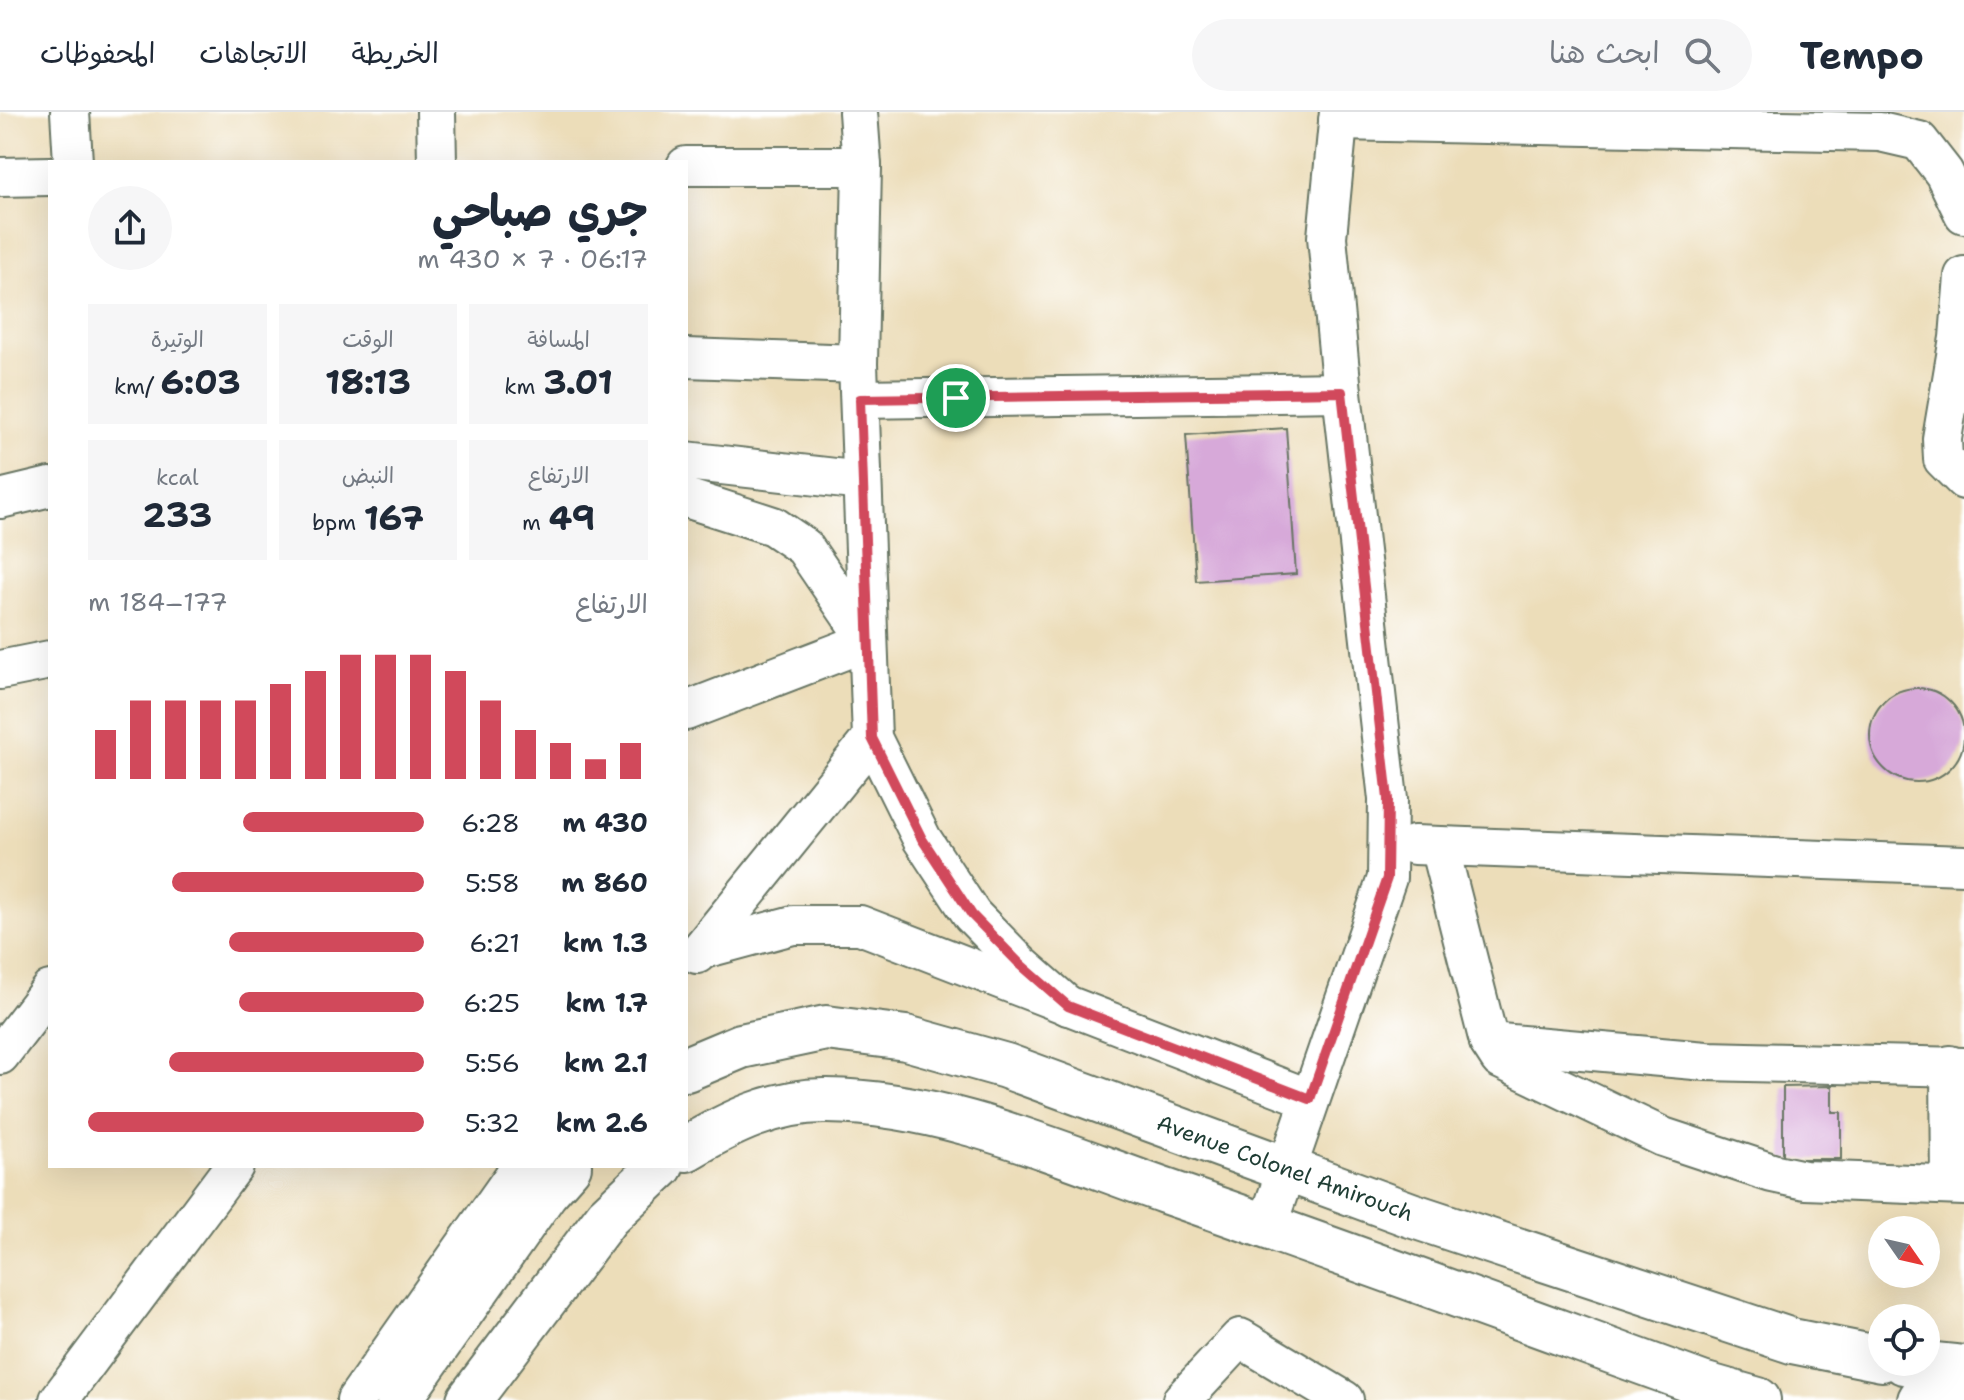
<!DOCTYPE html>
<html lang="ar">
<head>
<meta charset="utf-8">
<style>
	body { margin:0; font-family:"Shantell Sans","Playpen Sans Arabic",sans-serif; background:#f6f6f7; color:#1f2937; direction:rtl; height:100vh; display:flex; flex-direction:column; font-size:30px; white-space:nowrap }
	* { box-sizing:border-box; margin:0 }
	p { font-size:26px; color:#747a83 }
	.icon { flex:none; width:44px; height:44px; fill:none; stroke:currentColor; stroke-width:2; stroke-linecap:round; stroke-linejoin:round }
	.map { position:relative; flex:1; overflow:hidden; direction:ltr }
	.sheet { position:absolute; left:48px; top:48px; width:640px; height:1008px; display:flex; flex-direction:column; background:#fff; border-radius:0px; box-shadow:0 8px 32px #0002; direction:rtl }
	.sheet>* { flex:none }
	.needle { width:52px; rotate:124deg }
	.controls { position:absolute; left:1868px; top:1104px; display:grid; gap:16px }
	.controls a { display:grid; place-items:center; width:72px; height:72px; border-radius:50%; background:#fff; box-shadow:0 8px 32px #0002; font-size:40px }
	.pin { position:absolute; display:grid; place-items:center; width:68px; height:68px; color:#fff; margin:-34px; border:4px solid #fff; border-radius:50%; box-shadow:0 2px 8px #0007 }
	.round { display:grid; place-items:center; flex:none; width:84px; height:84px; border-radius:42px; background:#f6f6f7 }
	.head { display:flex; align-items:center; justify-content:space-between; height:136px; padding:0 40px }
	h1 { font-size:44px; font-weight:700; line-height:60px }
	.figures { display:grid; grid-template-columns:repeat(3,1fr); gap:12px; height:136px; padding:8px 40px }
	.figures div { display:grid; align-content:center; border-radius:0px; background:#f6f6f7; text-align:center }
	.figures b { font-size:34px; font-weight:700 }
	.figures small { font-size:22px; font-weight:400 }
	.figures p { font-size:22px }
	.chart { height:224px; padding:16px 40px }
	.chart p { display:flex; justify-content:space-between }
	.chart svg { width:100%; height:144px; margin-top:8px; stroke:#d1495b; stroke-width:6 }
	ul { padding:0 40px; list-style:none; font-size:26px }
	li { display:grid; grid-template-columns:128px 96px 1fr; align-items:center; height:60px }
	li i { height:20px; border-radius:10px; background:#d1495b }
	header { display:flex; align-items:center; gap:48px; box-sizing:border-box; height:112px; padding:0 40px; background:#fff; border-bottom:2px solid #e0e1e3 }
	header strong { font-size:38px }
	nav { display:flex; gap:44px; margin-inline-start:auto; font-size:28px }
	.search { width:560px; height:72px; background:#f6f6f7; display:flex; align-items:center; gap:20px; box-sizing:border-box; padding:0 28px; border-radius:44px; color:#747a83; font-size:30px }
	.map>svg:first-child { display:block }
	.building { fill:#d7a9d9 }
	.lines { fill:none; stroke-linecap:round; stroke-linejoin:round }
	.street-casing { stroke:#677563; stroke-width:42 }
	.secondary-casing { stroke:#677563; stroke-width:48 }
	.primary-casing { stroke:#677563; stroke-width:48 }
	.street { stroke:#fff; stroke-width:38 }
	.secondary { stroke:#fff; stroke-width:44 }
	.primary { stroke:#fff; stroke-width:44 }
	.route-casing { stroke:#fff; stroke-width:16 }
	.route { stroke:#d1495b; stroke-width:10 }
	.labels { text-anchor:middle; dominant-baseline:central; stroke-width:6; stroke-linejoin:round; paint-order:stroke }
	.street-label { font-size:22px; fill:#1f3d34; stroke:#fff }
</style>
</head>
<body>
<header>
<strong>Tempo</strong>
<div class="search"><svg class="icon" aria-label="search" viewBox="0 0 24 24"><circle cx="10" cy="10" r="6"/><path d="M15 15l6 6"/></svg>ابحث هنا</div>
<nav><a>الخريطة</a><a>الاتجاهات</a><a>المحفوظات</a></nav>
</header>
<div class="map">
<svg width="1964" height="1288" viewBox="0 0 1964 1288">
	<rect width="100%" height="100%" fill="#fff"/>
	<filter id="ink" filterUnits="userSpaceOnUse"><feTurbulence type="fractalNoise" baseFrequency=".0125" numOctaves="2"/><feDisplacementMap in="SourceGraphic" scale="16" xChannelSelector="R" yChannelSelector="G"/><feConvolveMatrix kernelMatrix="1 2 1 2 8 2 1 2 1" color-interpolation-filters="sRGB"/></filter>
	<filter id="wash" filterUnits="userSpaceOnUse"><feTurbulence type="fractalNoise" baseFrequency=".006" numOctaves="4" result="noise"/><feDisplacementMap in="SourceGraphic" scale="32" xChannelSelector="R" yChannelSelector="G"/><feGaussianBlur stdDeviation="1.8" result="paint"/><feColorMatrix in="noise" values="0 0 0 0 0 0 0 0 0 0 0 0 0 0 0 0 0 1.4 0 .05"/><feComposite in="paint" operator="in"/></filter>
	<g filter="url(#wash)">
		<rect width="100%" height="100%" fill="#ecddb9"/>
		<g id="blocks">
			<g class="building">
				<path d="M 1286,316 L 1296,462 L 1196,469 L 1186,323 Z"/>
				<circle cx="1917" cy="623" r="47"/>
				<path d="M 1832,974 L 1832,1000 L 1841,1000 L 1841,1047 L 1783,1047 L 1783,975 Z"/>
			</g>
		</g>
	</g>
	<g filter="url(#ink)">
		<use href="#blocks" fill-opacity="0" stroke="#677563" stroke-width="2"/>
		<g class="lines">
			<g class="street-casing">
				<g id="street">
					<path d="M 70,0 L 73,50"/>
					<path d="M 436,0 L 437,50"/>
					<path d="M 858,0 L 862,54 L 858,252 L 872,626 L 922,727 L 972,803 L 1020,852 L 1068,894"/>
					<path d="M 1338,9 L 1880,20 L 1919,29 L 1944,61 L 1964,102"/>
					<path d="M 686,54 L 862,54"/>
					<path d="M 0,65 L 50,64"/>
					<path d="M 1964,164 L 1959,226 L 1942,327 L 1943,347 L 1964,368"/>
					<path d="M 686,246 L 858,252"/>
					<path d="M 860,287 L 1342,280"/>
					<path d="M 686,349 L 862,369"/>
					<path d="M 686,386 L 773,414 L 804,435 L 868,529 L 686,599"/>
					<path d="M 0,387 L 50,375"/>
					<path d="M 0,558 L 50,548"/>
					<path d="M 1414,733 L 1964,753"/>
					<path d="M 1439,734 L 1489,930 L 1500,947 L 1663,1025 L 1772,1061 L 1805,1068 L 1964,1074"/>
					<path d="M 700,838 L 793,813 L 860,813 L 1310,987"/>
					<path d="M 697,842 L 872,626"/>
					<path d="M 1489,930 L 1706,949 L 1964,955"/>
					<path d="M 0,943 L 50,878"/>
					<path d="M 1950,953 L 1951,1072"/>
					<path d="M 1267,1114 L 1387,766 L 1388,687 L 1342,280 L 1327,125 L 1339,0"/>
					<path d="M 59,1288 L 234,1054"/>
					<path d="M 356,1288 L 521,1054"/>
					<path d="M 1182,1288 L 1240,1226 L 1344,1288"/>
				</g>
			</g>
			<g class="secondary-casing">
				<path id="secondary" d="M 1920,1288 L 1942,1254 L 1949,1288"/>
			</g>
			<g class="primary-casing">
				<g id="primary">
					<path d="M 686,957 L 741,934 L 826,916 L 906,926 L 1006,954 L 1411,1103 L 1792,1229 L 1882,1247"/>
					<path d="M 686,1037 C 729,1011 776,988 827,989 C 944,990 1057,1041 1165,1079 C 1345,1141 1523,1207 1702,1272 L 1758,1288"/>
					<path d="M 1904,1250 L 1964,1256"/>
					<path d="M 399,1288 L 545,1081 L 569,1054"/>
					<path d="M 469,1288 L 607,1105 L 661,1054"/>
				</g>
			</g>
			<use href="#street" class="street"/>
			<use href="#secondary" class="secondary"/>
			<use href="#primary" class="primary"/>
		</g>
	</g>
	<g class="lines" filter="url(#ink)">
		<g class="route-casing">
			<path id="route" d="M 1342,280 L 1388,687 L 1387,766 L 1310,987 L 1068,894 L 1020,852 L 972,803 L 922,727 L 872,626 L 860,287 Z"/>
		</g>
		<use href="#route" class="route"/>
	</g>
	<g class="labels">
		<g class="street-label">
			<text transform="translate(1285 1056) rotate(20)">Avenue Colonel Amirouch</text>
		</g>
	</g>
</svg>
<div class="controls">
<a><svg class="needle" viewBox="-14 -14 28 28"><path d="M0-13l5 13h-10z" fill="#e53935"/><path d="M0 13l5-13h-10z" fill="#747a83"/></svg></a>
<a><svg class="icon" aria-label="locate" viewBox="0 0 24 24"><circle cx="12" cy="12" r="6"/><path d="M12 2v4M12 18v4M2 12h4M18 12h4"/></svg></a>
</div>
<div class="pin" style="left:956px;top:286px;background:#1e9e55"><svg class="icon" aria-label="arrive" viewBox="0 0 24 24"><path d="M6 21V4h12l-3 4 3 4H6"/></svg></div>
<section class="sheet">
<div class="head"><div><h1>جري صباحي</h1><p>06:17 · 7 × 430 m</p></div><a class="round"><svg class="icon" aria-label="share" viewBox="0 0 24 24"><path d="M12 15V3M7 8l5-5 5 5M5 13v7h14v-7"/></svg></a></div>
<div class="figures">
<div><p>المسافة</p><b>3.01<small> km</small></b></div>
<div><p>الوقت</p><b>18:13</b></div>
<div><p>الوتيرة</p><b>6:03<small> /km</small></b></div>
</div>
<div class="figures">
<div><p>الارتفاع</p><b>49<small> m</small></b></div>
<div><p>النبض</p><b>167<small> bpm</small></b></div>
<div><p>kcal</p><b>233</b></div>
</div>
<div class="chart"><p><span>الارتفاع</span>177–184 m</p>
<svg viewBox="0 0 160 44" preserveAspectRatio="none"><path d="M5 44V29M15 44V20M25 44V20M35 44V20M45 44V20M55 44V15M65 44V11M75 44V6M85 44V6M95 44V6M105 44V11M115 44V20M125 44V29M135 44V33M145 44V38M155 44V33"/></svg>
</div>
<ul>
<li><b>430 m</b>6:28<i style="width:54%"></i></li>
<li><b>860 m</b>5:58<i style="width:75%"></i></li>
<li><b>1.3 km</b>6:21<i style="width:58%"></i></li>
<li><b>1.7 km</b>6:25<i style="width:55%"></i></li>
<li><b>2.1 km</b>5:56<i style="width:76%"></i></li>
<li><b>2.6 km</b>5:32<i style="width:100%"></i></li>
</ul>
</section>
</div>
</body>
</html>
